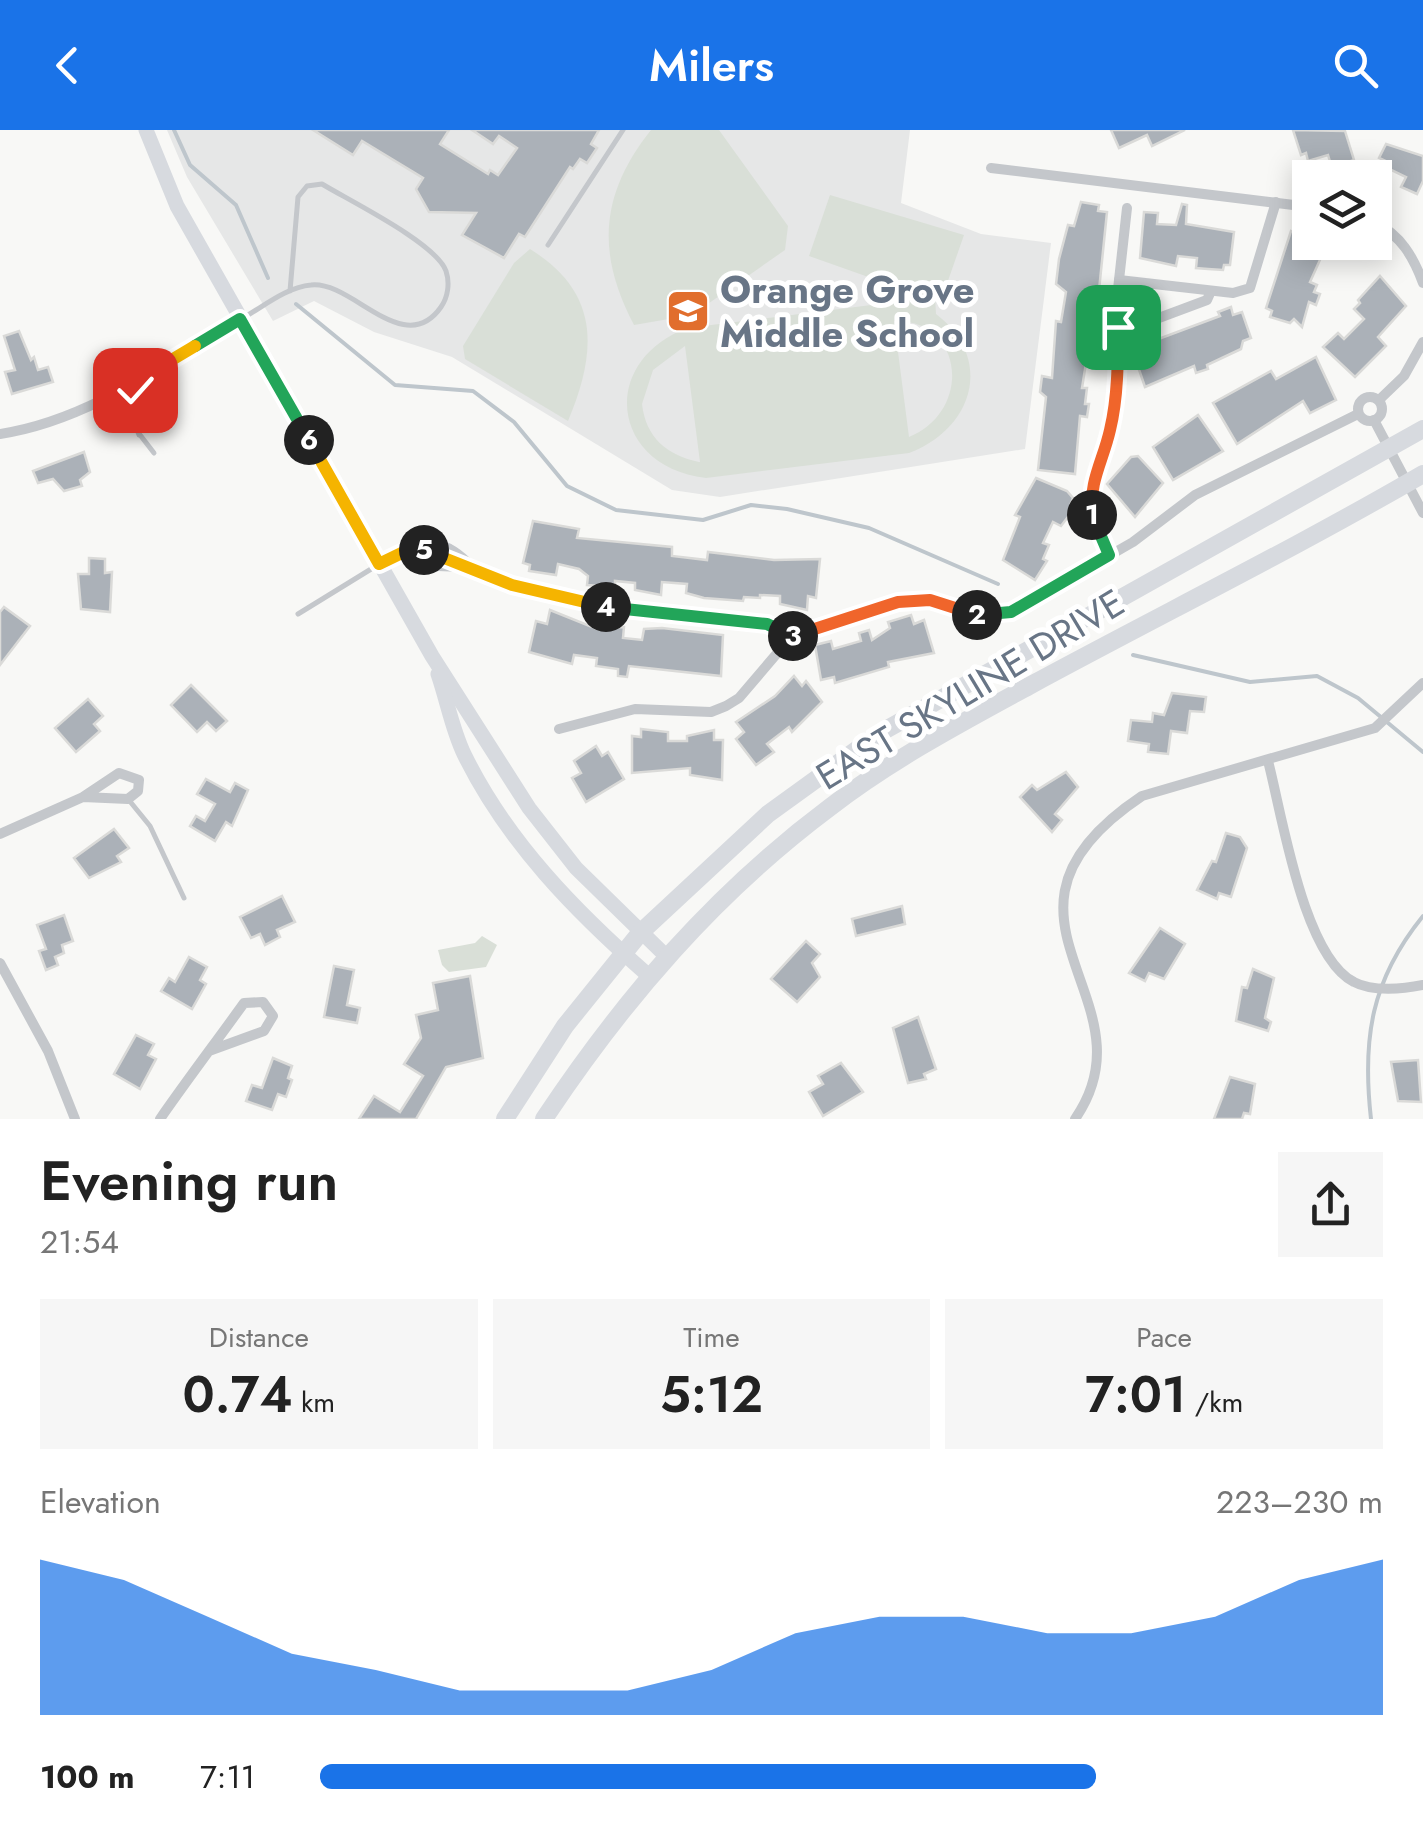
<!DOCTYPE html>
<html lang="en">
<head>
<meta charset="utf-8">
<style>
	body { margin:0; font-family:Jost,sans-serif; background:#f6f6f6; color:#222; height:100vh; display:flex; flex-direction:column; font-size:38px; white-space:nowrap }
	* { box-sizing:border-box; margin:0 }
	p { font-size:32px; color:#767676 }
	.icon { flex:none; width:55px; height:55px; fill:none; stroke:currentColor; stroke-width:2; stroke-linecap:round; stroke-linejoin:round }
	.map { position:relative; height:989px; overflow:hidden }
	.details { display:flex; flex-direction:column; background:#fff; flex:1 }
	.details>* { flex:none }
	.fabs { position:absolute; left:1292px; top:30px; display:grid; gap:20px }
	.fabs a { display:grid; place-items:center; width:100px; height:100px; border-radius:0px; background:#fff; box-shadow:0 5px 25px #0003; font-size:50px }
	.pin { position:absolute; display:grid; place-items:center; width:85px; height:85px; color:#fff; margin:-42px; border-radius:20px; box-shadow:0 5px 15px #0006 }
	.km { position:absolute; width:50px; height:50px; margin:-25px; border-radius:50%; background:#222; color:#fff; font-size:28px; line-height:50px; text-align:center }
	.round { display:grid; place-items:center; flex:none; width:105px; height:105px; border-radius:0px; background:#f6f6f6 }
	.summary { display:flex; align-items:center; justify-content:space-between; height:170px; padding:0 40px }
	h1 { font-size:55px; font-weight:600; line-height:75px }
	.stats { display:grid; grid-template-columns:repeat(3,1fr); gap:15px; height:170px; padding:10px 40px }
	.stats div { display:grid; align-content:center; border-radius:0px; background:#f6f6f6; text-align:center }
	.stats b { font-size:50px; font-weight:600 }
	.stats small { font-size:28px; font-weight:400 }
	.stats p { font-size:28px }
	.chart { height:280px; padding:20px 40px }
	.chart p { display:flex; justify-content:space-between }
	.chart svg { width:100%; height:180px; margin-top:10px; fill:#1a73e8; opacity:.7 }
	ul { padding:0 40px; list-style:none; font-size:32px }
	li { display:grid; grid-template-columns:160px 120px 1fr; align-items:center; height:75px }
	li i { height:25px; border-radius:12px; background:#1a73e8 }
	header { display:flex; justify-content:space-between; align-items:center; height:130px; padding:0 40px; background:#1a73e8; color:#fff; font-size:45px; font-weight:600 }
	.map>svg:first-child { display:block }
	.built { fill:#e6e7e7 }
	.green { fill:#d9dfd7; fill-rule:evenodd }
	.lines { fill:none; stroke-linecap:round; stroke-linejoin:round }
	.stream { stroke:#bec6cc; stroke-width:4 }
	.building { fill:#abb1b8; stroke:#dadad8; stroke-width:2.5 }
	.lane { stroke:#c4c7cb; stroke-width:5 }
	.street { stroke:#c4c7cb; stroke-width:10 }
	.secondary { stroke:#d7dadf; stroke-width:15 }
	.primary { stroke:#d7dadf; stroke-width:18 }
	.split-1-casing { stroke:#fff; stroke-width:20 }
	.split-2-casing { stroke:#fff; stroke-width:20 }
	.split-3-casing { stroke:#fff; stroke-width:20 }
	.split-4-casing { stroke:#fff; stroke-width:20 }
	.split-5-casing { stroke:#fff; stroke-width:20 }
	.split-6-casing { stroke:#fff; stroke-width:20 }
	.split-7-casing { stroke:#fff; stroke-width:20 }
	.split-8-casing { stroke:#fff; stroke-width:20 }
	.split-1 { stroke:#f0652b; stroke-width:12 }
	.split-2 { stroke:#22a559; stroke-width:12 }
	.split-3 { stroke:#f0652b; stroke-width:12 }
	.split-4 { stroke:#22a559; stroke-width:12 }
	.split-5 { stroke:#f5b400; stroke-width:12 }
	.split-6 { stroke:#f5b400; stroke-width:12 }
	.split-7 { stroke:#22a559; stroke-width:12 }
	.split-8 { stroke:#f5b400; stroke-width:12 }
	.labels { text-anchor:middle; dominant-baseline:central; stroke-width:10; stroke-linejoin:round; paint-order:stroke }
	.poi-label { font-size:38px; font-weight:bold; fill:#687586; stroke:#fff; text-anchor:start }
	.street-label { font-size:38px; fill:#687586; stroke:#fff }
</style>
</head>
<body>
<header><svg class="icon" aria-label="back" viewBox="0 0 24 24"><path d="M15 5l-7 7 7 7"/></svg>Milers<svg class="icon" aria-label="search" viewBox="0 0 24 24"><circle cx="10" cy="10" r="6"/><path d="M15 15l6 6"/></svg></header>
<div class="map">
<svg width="1423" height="989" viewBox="0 0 1423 989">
	<rect width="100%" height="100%" fill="#f8f8f6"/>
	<path class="built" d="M 167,0 L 910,0 L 901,73 L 981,104 L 1051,113 L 1025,319 L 720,367 L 672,360 L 452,227 L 374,202 L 314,171 L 273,191 L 187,47 Z"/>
	<g class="green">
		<path d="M 651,0 L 719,0 L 788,96 L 785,120 L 692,185 L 634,195 C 596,123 600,64 651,0 Z"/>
		<path d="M 830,65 L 964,105 L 943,165 L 878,143 L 874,149 L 809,126 Z"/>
		<path d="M 530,119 C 601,163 597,222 568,291 L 465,229 L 463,216 L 514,133 Z"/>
		<path d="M 935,167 L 936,184 C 995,229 973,299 909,323 L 706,348 C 611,337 598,232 687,198 ZM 894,191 C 964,189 973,281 909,307 ZM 685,216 L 700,332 L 699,332 C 667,325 646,308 642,274 L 653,240 Z"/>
		<path d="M 482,806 L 497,815 L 486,837 L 449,842 L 442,835 L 438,820 L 475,813 Z"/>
	</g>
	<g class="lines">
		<g class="stream">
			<path d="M 174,0 L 190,35 L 236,75 L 268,148"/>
			<path d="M 296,174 L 395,255 L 473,261 L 514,292 L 567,356 L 616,380 L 703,390 L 751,375 L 787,379 L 869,398 L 998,454"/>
			<path d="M 1133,525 L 1250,552 L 1317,546 L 1358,568 L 1423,622"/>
			<path d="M 1371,989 C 1362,909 1371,850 1423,786"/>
		</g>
	</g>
	<g class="building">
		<path d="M 313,0 L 449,0 L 440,14 L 488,44 L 490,40 L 498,45 L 517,18 L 499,6 L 493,14 L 472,0 L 599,0 L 591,14 L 597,18 L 587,33 L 580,29 L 573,39 L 570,37 L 525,107 L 519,104 L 504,128 L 462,105 L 476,83 L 429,82 L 416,59 L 423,48 L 362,11 L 353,25 Z"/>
		<path d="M 1111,0 L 1185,0 L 1152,16 L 1147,5 L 1119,18 Z"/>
		<path d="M 1293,0 L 1345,1 L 1354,30 L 1332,38 L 1328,25 L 1308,31 L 1306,23 L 1301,25 Z"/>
		<path d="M 1386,14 L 1423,26 L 1423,51 L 1417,64 L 1401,57 L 1406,47 L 1385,37 L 1388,32 L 1379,28 Z"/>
		<path d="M 1081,72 L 1099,75 L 1098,81 L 1107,82 L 1093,219 L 1100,220 L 1098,235 L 1086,233 L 1082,258 L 1087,258 L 1085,274 L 1089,274 L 1087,287 L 1080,286 L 1075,344 L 1038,340 L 1046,267 L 1040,262 L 1042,246 L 1052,248 L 1056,191 L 1061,192 L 1066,162 L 1056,154 L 1059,129 L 1068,95 L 1074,96 Z"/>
		<path d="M 1182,74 L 1187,75 L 1186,94 L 1234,102 L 1230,135 L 1224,135 L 1223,140 L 1208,139 L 1196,138 L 1197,128 L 1178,126 L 1176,136 L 1140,128 L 1144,82 L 1158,83 L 1157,94 L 1176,95 Z"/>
		<path d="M 1297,96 L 1307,99 L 1310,112 L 1328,112 L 1310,152 L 1317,155 L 1314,162 L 1320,164 L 1316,175 L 1309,172 L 1302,197 L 1294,189 L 1290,193 L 1270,187 L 1272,181 L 1266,178 L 1291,101 L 1295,103 Z"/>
		<path d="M 1380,146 L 1406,176 L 1378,207 L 1386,216 L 1355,247 L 1323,217 L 1338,203 L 1344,209 L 1364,189 L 1354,179 L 1360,173 L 1358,170 Z"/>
		<path d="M 1231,177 L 1233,185 L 1242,182 L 1251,208 L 1243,211 L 1241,219 L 1207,235 L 1208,239 L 1196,243 L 1194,236 L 1145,257 L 1134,225 L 1139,223 L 1137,217 L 1220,186 L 1218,182 Z"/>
		<path d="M 19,201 L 31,230 L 34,227 L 38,240 L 48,237 L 53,252 L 12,264 L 5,242 L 15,240 L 4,206 Z"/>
		<path d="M 1316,227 L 1336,270 L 1310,283 L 1303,271 L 1237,314 L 1213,273 L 1271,241 L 1276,249 Z"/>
		<path d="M 1198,285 L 1223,321 L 1173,350 L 1153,317 Z"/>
		<path d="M 84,322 L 90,342 L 80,350 L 82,356 L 64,361 L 53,349 L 38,353 L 33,341 Z"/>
		<path d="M 1138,326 L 1163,353 L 1135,387 L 1107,354 L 1131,327 Z"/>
		<path d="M 1036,348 L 1067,361 L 1073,368 L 1071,373 L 1077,375 L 1061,396 L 1053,392 L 1043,413 L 1049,415 L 1043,429 L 1047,431 L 1035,450 L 1003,430 L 1020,387 L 1015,385 Z"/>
		<path d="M 533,391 L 579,399 L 577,408 L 672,417 L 672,426 L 707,430 L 708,422 L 774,430 L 820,429 L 816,468 L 808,466 L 807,480 L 780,474 L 780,466 L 760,465 L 760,468 L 744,467 L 743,471 L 704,468 L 686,463 L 687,454 L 662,452 L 661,465 L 635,460 L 635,453 L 615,451 L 615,457 L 587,455 L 588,446 L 579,439 L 558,434 L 556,445 L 529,441 L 530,435 L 523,433 Z"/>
		<path d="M 89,428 L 105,429 L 105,443 L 112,442 L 110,482 L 81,479 L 78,444 L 89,444 Z"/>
		<path d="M 4,477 L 30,496 L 0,535 L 0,482 Z"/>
		<path d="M 550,480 L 597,499 L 624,497 L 623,508 L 642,510 L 644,499 L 662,498 L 723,505 L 721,546 L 629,536 L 627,547 L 618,546 L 618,539 L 596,536 L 597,528 L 574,525 L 572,534 L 529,522 L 536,491 L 547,494 Z"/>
		<path d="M 911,485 L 914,494 L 924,490 L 934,523 L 888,532 L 889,537 L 835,553 L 834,547 L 821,550 L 815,515 L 831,511 L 833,519 L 861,511 L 859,503 L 869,500 L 872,510 L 890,498 L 888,492 Z"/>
		<path d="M 794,546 L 802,556 L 806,551 L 822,572 L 792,602 L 789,597 L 767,614 L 774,622 L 756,635 L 736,609 L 744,602 L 736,592 L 775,566 Z"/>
		<path d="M 191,555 L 227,591 L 216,601 L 207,592 L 197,602 L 171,575 Z"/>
		<path d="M 1172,563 L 1206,567 L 1204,582 L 1190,581 L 1187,603 L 1171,601 L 1168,624 L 1148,622 L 1149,614 L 1128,611 L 1131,590 L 1152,592 L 1153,583 L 1164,585 Z"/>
		<path d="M 88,569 L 103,586 L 94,594 L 100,601 L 76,622 L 55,598 Z"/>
		<path d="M 641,599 L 668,602 L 668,611 L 687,611 L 687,606 L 714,600 L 714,610 L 723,610 L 722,650 L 690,645 L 690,638 L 632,643 L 632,606 L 641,607 Z"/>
		<path d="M 596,616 L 602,626 L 608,622 L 624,649 L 586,672 L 572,648 L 581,643 L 574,631 Z"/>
		<path d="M 1066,642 L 1078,657 L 1055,684 L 1062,690 L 1052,702 L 1020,667 L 1032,655 L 1037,660 Z"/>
		<path d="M 206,649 L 230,662 L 235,653 L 248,660 L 232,696 L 226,692 L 215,711 L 190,696 L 196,686 L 205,691 L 215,674 L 197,664 Z"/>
		<path d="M 114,699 L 129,718 L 117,726 L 121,732 L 89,748 L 74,728 Z"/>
		<path d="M 1226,703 L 1240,707 L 1247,718 L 1231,767 L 1219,763 L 1217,769 L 1197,760 L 1212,731 L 1216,732 Z"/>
		<path d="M 282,766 L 295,792 L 277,800 L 280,807 L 265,815 L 260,804 L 251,808 L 240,787 Z"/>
		<path d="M 902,776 L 905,794 L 856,806 L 852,789 Z"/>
		<path d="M 64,785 L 73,811 L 62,815 L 64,823 L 55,827 L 58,835 L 46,840 L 39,821 L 46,819 L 37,795 Z"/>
		<path d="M 1160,798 L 1185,814 L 1164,849 L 1149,843 L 1145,851 L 1129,843 Z"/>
		<path d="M 806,811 L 820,824 L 812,833 L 820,847 L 797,872 L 771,849 Z"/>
		<path d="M 189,827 L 207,837 L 200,850 L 206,854 L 192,879 L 161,861 L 169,848 L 175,852 Z"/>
		<path d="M 334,836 L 354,840 L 347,875 L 360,878 L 357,893 L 324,887 Z"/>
		<path d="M 1253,839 L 1274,848 L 1265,888 L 1271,892 L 1268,901 L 1236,891 L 1242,857 L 1247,858 Z"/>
		<path d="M 470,846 L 483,928 L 446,937 L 416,989 L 359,989 L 374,966 L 400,982 L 423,946 L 404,934 L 421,908 L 416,885 L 438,880 L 433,853 Z"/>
		<path d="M 918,887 L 936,939 L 924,944 L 926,949 L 908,953 L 893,898 Z"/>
		<path d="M 136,905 L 154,914 L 148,925 L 156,929 L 140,959 L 114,944 Z"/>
		<path d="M 273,928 L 292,936 L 288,948 L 292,950 L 286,967 L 278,964 L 272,980 L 246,971 L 252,955 L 262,958 Z"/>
		<path d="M 1418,930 L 1421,972 L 1398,971 L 1391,932 Z"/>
		<path d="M 841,933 L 863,962 L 823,986 L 809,962 L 823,954 L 818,946 Z"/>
		<path d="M 1230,947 L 1255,954 L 1250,984 L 1244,983 L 1242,989 L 1214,989 Z"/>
	</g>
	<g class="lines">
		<g class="lane">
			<path d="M 548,115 L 623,0"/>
			<path d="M 243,188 C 264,176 287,157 311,155 C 352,150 404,230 441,177 C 448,167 450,153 446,141 C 436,113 350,71 322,54 L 307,56 L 298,67 L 290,161"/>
			<path d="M 110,266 L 154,323"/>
			<path d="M 139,305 L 132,270 L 140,254"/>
			<path d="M 298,484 L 376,436"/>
			<path d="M 128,669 L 150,696 L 184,768"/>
		</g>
		<g class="street">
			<path d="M 991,38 L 1310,77"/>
			<path d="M 1375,92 C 1401,106 1413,126 1423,153"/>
			<path d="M 1119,150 L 1233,163 L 1250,158 L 1276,72"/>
			<path d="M 1118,197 L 1132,198 L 1207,170 L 1211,161"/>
			<circle cx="1370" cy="279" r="12"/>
			<path d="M 1379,270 L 1404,246 L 1423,212"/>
			<path d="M 1374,290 L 1423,383"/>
			<path d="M 0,304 C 88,291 166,233 240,189"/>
			<path d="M 418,417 L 512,455 L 575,472 L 767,495 L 791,507 L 898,472 L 930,470 L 981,486 L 1011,482 L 1133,412 L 1195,365 L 1358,284"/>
			<path d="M 420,421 L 438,436 L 462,437"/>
			<path d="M 1109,425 L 1092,386 L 1090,368 L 1115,275 L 1115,186 L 1127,78"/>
			<path d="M 379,434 C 417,415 434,400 468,433"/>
			<path d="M 559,599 L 635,579 L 711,582 L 726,576 L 739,568 L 791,507"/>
			<path d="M 1268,631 C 1282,684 1303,826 1354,852 C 1372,862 1404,859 1423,855"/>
			<path d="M 0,704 L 83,667 L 119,643 L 139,650 L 138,661 L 128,669 L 83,667"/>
			<path d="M 0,833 L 48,921 L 75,989"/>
			<path d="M 160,989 C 187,950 216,912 244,873 L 263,872 L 273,886 L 264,901 L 209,921"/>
			<path d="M 1075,989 C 1159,868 962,786 1142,666 L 1375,598 L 1423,553"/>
		</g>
		<g class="secondary">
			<path d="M 146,0 L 177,76 L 432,526 L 529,678 L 576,738 L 667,827"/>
			<path d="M 438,544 C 447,570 452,599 464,624 C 507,712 576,782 649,846"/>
		</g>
		<g class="primary">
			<path d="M 505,989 L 565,896 L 640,803 L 768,684 L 880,603 L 1423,299"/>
			<path d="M 544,989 C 623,870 714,764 829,678 C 891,630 961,593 1029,556 C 1160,485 1294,419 1423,344"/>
		</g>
	</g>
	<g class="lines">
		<g class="split-1-casing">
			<path id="split-1" d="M 1092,385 C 1089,351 1103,331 1110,300 C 1118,267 1118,231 1118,197"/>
		</g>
		<g class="split-2-casing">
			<path id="split-2" d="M 977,485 L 1011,482 L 1109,425 L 1092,385"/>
		</g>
		<g class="split-3-casing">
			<path id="split-3" d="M 793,506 L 898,472 L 930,470 L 977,485"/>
		</g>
		<g class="split-4-casing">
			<path id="split-4" d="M 606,477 L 767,494 L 793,506"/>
		</g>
		<g class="split-5-casing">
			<path id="split-5" d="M 424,420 L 512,455 L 606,477"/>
		</g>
		<g class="split-6-casing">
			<path id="split-6" d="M 309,310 L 379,434 L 410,419 L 424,420"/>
		</g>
		<g class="split-7-casing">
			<path id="split-7" d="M 195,216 L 240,189 L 309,310"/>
		</g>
		<g class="split-8-casing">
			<path id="split-8" d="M 135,260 L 148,244 L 195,216"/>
		</g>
		<use href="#split-1" class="split-1"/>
		<use href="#split-2" class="split-2"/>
		<use href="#split-3" class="split-3"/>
		<use href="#split-4" class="split-4"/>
		<use href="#split-5" class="split-5"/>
		<use href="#split-6" class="split-6"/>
		<use href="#split-7" class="split-7"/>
		<use href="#split-8" class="split-8"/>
	</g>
	<defs>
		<g id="school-square" transform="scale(2.25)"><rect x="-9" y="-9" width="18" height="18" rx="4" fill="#e16e2d" stroke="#fff"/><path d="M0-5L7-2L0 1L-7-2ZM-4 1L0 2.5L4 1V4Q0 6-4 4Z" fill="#fff"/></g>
	</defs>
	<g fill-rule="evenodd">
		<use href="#school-square" x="688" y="181"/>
	</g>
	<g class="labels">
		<g class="poi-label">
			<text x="720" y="159">Orange Grove<tspan x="720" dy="44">Middle School</tspan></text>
		</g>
		<g class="street-label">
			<text transform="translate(970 559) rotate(-31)">EAST SKYLINE DRIVE</text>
		</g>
	</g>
</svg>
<div class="fabs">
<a><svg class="icon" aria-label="layers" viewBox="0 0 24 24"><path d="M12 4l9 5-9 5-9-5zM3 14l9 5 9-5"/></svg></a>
</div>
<div class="pin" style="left:1118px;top:197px;background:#1e9e55"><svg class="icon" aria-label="arrive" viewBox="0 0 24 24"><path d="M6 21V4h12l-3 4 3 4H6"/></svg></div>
<div class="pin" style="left:135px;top:260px;background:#d93025"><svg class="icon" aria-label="check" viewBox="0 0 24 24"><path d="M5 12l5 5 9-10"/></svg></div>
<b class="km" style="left:1092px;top:385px">1</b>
<b class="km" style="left:977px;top:485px">2</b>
<b class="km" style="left:793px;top:506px">3</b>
<b class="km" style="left:606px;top:477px">4</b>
<b class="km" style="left:424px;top:420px">5</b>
<b class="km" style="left:309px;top:310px">6</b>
</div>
<section class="details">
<div class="summary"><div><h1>Evening run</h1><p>21:54</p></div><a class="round"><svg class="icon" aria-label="share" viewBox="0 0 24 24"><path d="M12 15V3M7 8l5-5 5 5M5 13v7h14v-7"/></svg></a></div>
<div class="stats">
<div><p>Distance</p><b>0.74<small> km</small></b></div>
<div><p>Time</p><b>5:12</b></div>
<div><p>Pace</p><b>7:01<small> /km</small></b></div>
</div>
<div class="chart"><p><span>Elevation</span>223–230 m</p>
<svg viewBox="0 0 160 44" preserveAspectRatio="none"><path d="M0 44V6L10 11L20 20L30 29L40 33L50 38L60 38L70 38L80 33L90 24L100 20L110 20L120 24L130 24L140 20L150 11L160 6V44z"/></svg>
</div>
<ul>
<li><b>100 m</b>7:11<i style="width:73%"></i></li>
</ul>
</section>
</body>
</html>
